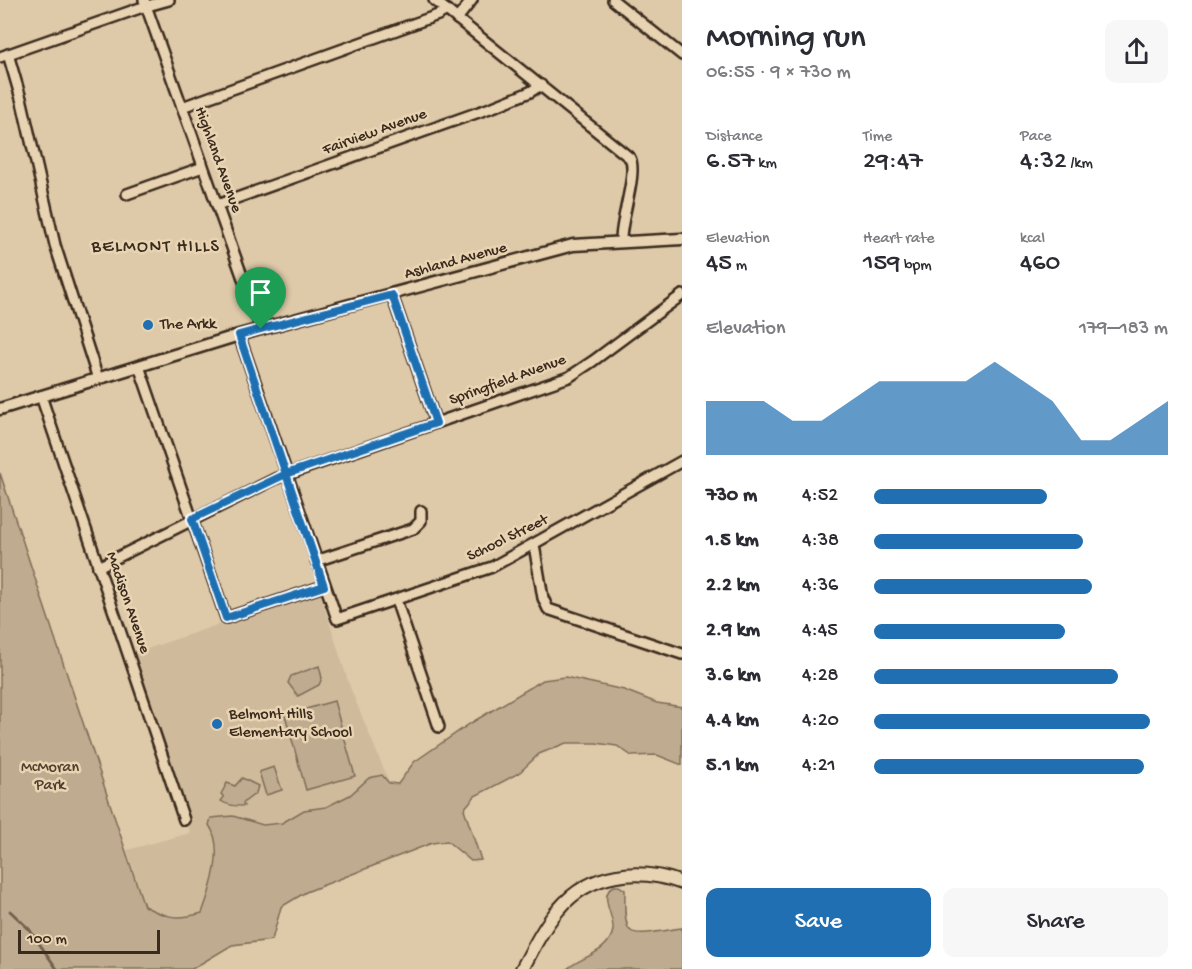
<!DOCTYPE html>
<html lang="en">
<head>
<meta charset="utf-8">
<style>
	body { margin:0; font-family:"Gochi Hand",sans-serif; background:#f7f7f7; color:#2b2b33; height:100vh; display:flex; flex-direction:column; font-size:22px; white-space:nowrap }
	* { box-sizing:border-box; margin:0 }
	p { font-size:20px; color:#7c7c81 }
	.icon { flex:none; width:33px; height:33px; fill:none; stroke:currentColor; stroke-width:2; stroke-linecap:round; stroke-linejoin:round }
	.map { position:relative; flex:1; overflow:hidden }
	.details { display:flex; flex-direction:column; background:#fff; width:510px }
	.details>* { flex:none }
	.scale { position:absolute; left:18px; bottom:15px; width:142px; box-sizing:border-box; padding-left:6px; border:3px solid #3b2a1e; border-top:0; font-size:16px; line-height:21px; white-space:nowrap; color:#3b2a1e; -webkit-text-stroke:4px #e8d4b2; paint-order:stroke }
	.pin { position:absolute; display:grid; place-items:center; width:51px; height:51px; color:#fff; margin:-62px -26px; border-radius:50% 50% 50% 0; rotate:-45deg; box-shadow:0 0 6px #0007 }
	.pin .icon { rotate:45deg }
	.round { display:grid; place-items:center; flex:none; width:63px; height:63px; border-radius:12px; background:#f7f7f7 }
	.head { display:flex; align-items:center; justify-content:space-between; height:102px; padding:0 24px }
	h1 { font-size:33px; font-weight:600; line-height:45px }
	.figures { display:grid; grid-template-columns:repeat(3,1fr); gap:9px; height:102px; padding:6px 24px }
	.figures div { display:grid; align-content:center }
	.figures b { font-size:26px; font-weight:600 }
	.figures small { font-size:16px; font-weight:400 }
	.figures p { font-size:16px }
	.chart { height:168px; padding:12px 24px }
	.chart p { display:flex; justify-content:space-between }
	.chart svg { width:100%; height:108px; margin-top:6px; fill:#1f6fb2; opacity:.7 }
	.button { display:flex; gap:12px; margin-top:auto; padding:12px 24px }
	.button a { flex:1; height:69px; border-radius:12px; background:#1f6fb2; color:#fff; font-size:24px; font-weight:600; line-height:69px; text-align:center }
	.button a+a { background:#f7f7f7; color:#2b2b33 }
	ul { padding:0 24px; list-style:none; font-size:20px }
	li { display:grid; grid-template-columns:96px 72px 1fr; align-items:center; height:45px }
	li i { height:15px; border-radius:8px; background:#1f6fb2 }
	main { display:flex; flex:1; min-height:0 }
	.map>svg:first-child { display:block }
	.built { fill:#cfbb9c }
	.green { fill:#bfac90; stroke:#7d6b57; stroke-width:1.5 }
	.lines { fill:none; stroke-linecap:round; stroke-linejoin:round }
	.stream { stroke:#72604d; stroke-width:3 }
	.minor-casing { stroke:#3b2a1e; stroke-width:14 }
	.tertiary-casing { stroke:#3b2a1e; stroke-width:15 }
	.secondary-casing { stroke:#3b2a1e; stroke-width:16 }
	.minor { stroke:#e8d4b2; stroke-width:9 }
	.tertiary { stroke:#e8d4b2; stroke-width:10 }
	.secondary { stroke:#e8d4b2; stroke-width:12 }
	.route-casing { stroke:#fff; stroke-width:12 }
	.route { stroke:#1f6fb2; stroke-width:8 }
	.poi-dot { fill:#1f6fb2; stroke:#e8d4b2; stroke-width:2 }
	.labels { text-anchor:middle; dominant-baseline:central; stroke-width:5; stroke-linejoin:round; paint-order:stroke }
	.street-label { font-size:16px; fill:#3b2a1e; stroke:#e8d4b2 }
	.poi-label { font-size:16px; fill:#3b2a1e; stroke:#e8d4b2; text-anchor:start }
	.park-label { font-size:16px; fill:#4f3e2f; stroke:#e8d4b2 }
	.neighbourhood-label { font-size:18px; letter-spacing:1.5px; fill:#3b2a1e; stroke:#e8d4b2 }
</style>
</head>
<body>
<main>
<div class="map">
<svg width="682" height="969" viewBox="0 0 682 969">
	<rect width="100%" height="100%" fill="#decaa9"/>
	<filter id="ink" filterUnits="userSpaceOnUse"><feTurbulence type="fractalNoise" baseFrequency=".0167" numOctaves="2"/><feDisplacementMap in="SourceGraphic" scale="12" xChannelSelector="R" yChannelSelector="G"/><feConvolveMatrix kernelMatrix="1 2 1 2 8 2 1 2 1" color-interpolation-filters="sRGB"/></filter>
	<g filter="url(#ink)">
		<path class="built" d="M 319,590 L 350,687 L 391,787 L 228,904 L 151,929 L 127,850 L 190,833 L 135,653 Z"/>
		<g class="green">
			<path d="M 0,473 L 144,906 C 167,918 178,920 202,913 C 211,889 225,848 209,825 L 211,818 L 233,816 L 263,825 L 282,823 L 304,810 L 326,807 L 350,795 L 369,778 L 382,775 L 389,783 L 398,784 L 414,762 L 471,723 L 543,680 L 565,677 L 624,690 L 657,703 L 682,707 L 682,765 L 657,755 L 632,756 L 617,746 L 596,743 L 566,743 L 539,754 L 519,773 L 475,796 L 464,809 L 481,860 L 471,861 L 447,841 L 432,843 L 306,892 L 281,907 L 272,940 L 232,945 L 192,969 L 0,969 Z"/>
			<path d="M 319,666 L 322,678 L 319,685 L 298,696 L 288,683 L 291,676 Z"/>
			<path d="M 334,701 L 355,776 L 306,790 L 285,715 Z"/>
			<path d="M 274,767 L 282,790 L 266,795 L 259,772 Z"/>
			<path d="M 242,778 L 258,786 L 256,793 L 243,803 L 244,806 C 236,806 228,806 221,801 L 224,797 L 221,794 L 227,783 L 235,786 Z"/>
			<path d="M 614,886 L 619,886 L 625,890 C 625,899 623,926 631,931 C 639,937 671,929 682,928 L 682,969 L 567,969 C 582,956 609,953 613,930 C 615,916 597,895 614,886 Z"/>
		</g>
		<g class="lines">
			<path class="stream" d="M 10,911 L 29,929 L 57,969"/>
			<g class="minor-casing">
				<g id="minor">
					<path d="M 144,0 L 261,329"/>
					<path d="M 434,0 L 630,158 C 638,173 620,221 621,241"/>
					<path d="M 613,0 L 682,55"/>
					<path d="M 457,19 L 472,0"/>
					<path d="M 8,54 L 22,102 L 55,245 L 98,379"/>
					<path d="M 0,57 L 140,8 L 169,0"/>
					<path d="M 182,107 L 438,15 L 447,10"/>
					<path d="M 127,194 L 203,167"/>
					<path d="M 217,205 L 493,107 L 530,92 L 541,85"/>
					<path d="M 392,295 L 436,423"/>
					<path d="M 239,335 L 337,619 L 492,567 L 682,461"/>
					<path d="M 139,366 L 226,618 L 324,586"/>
					<path d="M 41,396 L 184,820"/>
					<path d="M 534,545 L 543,598 L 548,609 L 682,654"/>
					<path d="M 316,561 L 413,529 L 421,521 L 421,511"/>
					<path d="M 98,567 L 277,478 L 569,377 L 593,361 L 682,295"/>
					<path d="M 396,600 L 439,727"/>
				</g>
			</g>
			<g class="tertiary-casing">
				<path id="tertiary" d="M 0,409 L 239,335 L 573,245 L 682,239"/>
			</g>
			<g class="secondary-casing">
				<path id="secondary" d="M 522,969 C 533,949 543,927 559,909 C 590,872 639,867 682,883"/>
			</g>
			<use href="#minor" class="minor"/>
			<use href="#tertiary" class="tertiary"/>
			<use href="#secondary" class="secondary"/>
		</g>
	</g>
	<g class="lines" filter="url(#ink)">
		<g class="route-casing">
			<path id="route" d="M 261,329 L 239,335 L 286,474 L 192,519 L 226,618 L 324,586 L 286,474 L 436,423 L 392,295 L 261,329"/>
		</g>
		<use href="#route" class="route"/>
	</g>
	<g class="poi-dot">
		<circle cx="148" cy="325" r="6"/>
		<circle cx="217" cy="724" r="6"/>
	</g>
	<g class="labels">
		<g class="street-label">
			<text transform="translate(375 133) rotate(-20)">Fairview Avenue</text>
			<text transform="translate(217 160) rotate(70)">Highland Avenue</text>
			<text transform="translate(456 262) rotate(-15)">Ashland Avenue</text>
			<text transform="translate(508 381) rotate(-20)">Springfield Avenue</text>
			<text transform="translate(508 539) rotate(-26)">School Street</text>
			<text transform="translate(127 603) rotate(71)">Madison Avenue</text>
		</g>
		<g class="poi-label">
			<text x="160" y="325">The Arkk</text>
			<text x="229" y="715">Belmont Hills<tspan x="229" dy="18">Elementary School</tspan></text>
		</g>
		<g class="park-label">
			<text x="50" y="768">McMoran<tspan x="50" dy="18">Park</tspan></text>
		</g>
		<g class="neighbourhood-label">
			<text x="156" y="247">BELMONT HILLS</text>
		</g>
	</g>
</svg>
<div class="scale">100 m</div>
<div class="pin" style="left:261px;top:329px;background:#1e9e55"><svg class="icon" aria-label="arrive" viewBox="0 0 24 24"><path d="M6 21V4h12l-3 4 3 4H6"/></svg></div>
</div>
<section class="details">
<div class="head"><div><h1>Morning run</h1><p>06:55 · 9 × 730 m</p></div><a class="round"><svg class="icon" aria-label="share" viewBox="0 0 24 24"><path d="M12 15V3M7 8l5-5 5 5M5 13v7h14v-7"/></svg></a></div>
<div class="figures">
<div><p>Distance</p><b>6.57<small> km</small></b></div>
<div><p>Time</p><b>29:47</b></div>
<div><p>Pace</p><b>4:32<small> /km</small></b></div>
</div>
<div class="figures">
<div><p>Elevation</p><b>45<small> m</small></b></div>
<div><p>Heart rate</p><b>159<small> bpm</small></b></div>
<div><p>kcal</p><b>460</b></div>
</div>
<div class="chart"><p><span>Elevation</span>179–183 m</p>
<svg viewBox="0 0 160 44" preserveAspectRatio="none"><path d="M0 44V22L10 22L20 22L30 30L40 30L50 22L60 14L70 14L80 14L90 14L100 6L110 14L120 22L130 38L140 38L150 30L160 22V44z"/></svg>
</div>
<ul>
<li><b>730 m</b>4:52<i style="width:59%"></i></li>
<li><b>1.5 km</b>4:38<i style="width:71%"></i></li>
<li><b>2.2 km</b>4:36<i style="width:74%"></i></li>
<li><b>2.9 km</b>4:45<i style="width:65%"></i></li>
<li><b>3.6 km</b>4:28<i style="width:83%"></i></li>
<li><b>4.4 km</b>4:20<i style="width:94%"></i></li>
<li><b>5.1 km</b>4:21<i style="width:92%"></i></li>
</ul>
<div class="button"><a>Save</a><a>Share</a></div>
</section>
</main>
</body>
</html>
